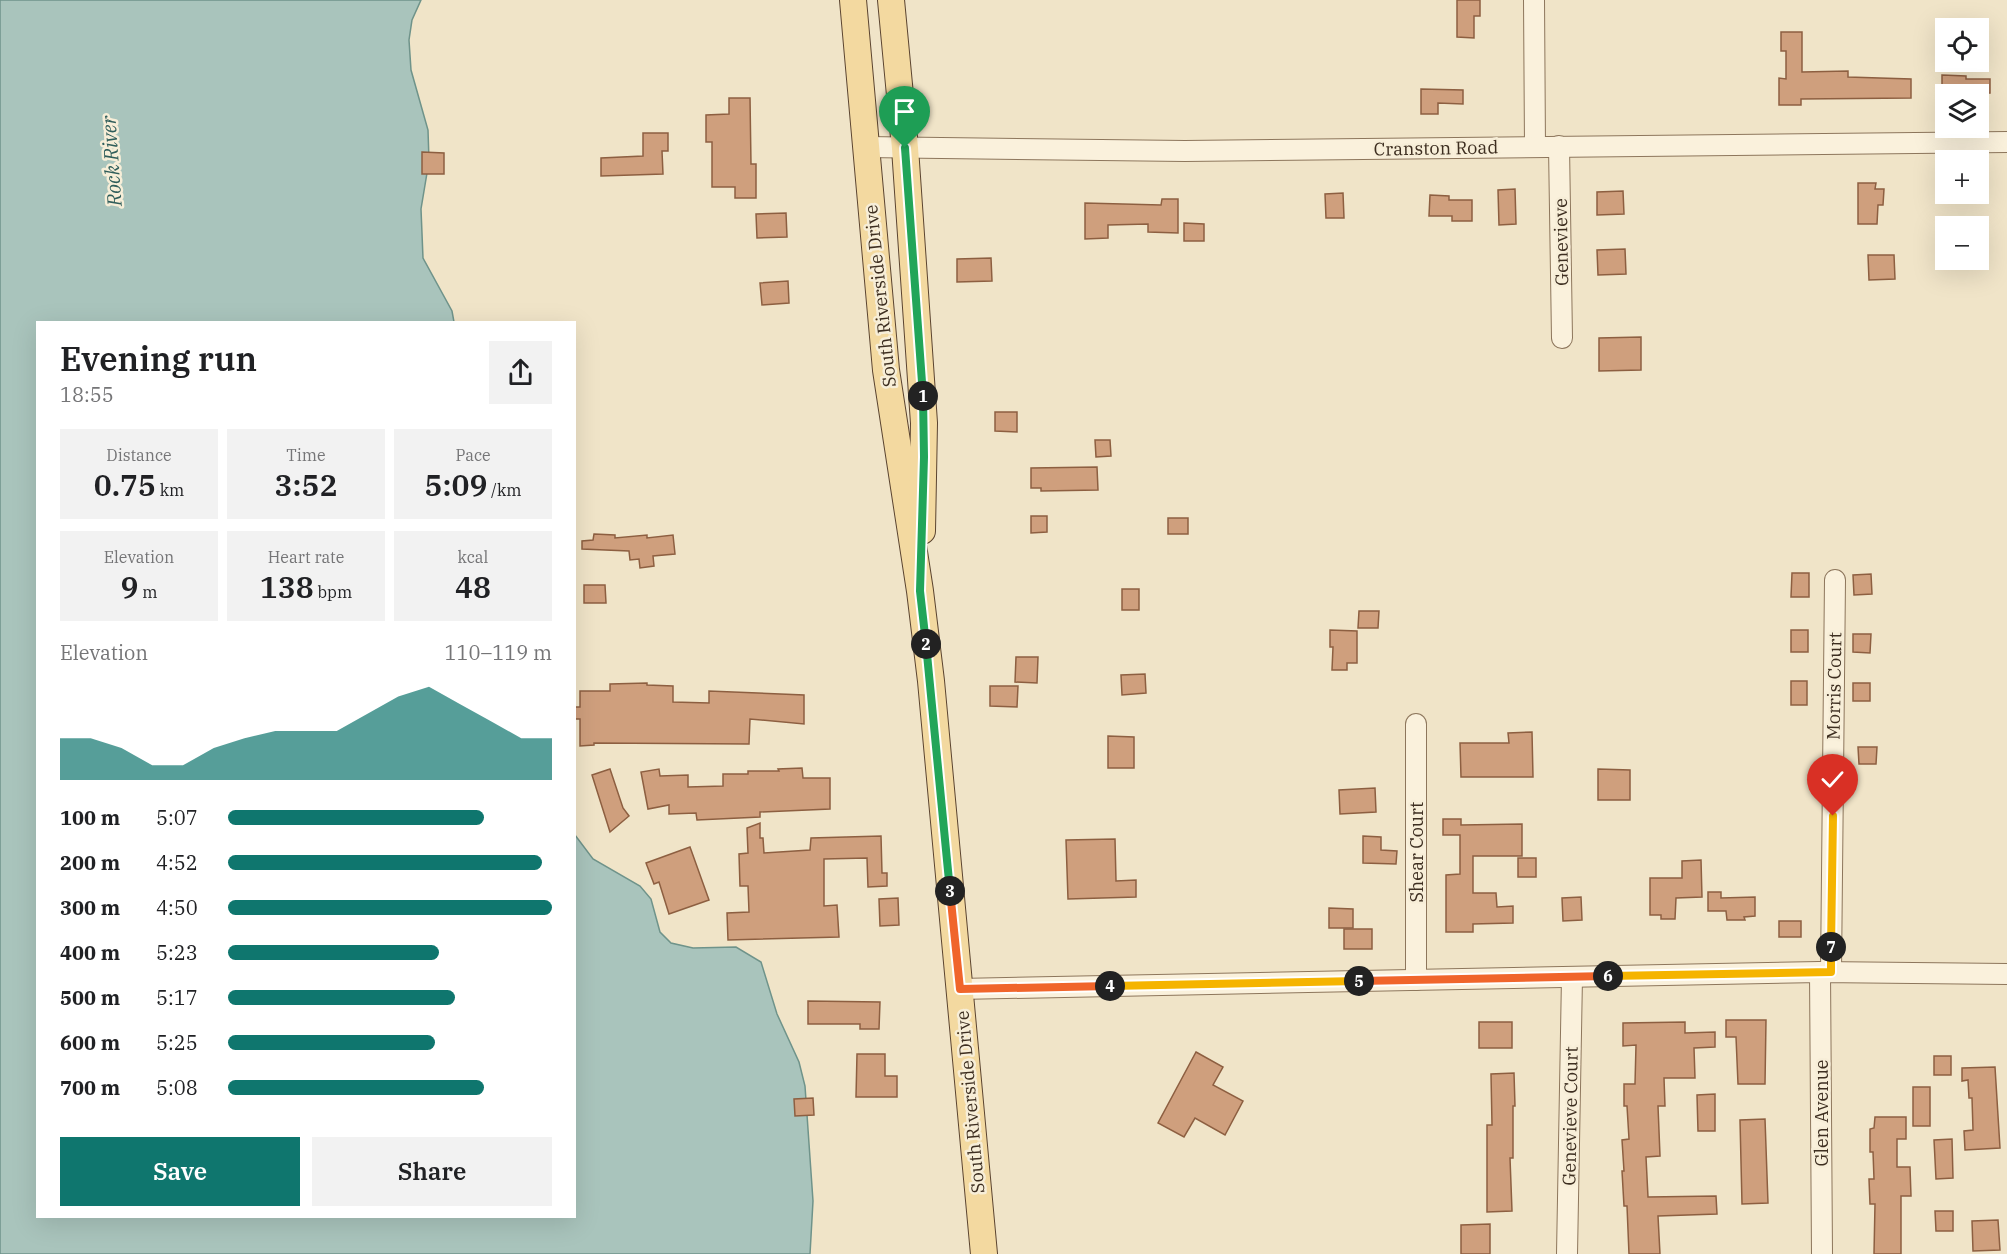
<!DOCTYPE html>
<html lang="en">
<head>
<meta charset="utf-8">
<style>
	body { margin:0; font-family:"IBM Plex Serif",serif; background:#f2f2f2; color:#202124; height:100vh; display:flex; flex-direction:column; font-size:22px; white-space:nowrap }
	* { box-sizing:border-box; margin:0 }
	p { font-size:20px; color:#757577 }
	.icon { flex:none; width:33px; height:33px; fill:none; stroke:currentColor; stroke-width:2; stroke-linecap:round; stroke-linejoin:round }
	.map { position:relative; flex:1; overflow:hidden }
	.panel { position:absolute; left:36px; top:321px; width:540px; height:897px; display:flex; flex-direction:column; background:#fff; border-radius:0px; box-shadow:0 6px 24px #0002 }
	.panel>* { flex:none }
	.buttons { position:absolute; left:1935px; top:18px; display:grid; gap:12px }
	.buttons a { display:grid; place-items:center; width:54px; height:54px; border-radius:0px; background:#fff; box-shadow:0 6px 24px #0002; font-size:30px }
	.pin { position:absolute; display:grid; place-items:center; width:51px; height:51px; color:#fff; margin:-62px -26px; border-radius:50% 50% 50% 0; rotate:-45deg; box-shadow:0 0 6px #0007 }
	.pin .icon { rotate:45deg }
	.km { position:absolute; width:30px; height:30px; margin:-15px; border-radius:50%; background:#222; color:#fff; font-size:16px; line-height:30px; text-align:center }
	.round { display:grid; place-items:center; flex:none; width:63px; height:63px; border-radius:0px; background:#f2f2f2 }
	.head { display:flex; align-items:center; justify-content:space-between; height:102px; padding:0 24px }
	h1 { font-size:33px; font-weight:600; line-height:45px }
	.metrics { display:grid; grid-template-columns:repeat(3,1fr); gap:9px; height:102px; padding:6px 24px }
	.metrics div { display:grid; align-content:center; border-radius:0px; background:#f2f2f2; text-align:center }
	.metrics b { font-size:30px; font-weight:600 }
	.metrics small { font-size:16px; font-weight:400 }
	.metrics p { font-size:16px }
	.chart { height:168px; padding:12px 24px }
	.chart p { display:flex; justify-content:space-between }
	.chart svg { width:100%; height:108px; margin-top:6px; fill:#0f766e; opacity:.7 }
	.button { display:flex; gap:12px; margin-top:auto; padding:12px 24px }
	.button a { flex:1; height:69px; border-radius:0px; background:#0f766e; color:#fff; font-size:24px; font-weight:600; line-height:69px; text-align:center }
	.button a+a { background:#f2f2f2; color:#202124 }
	ul { padding:0 24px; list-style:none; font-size:20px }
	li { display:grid; grid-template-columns:96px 72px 1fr; align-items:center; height:45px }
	li i { height:15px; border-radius:8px; background:#0f766e }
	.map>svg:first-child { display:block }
	.water { fill:#a9c4bc; stroke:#6f938a; stroke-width:1.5 }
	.building { fill:#cf9f7d; stroke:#8d5f41; stroke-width:1.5 }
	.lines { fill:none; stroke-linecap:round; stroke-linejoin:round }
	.minor-casing { stroke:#8d765c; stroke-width:22 }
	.major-casing { stroke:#5b4430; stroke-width:28 }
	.minor { stroke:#faf1dc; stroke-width:20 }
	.major { stroke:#f3d9a0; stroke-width:26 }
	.split-1-casing { stroke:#fff; stroke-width:12 }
	.split-2-casing { stroke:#fff; stroke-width:12 }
	.split-3-casing { stroke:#fff; stroke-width:12 }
	.split-4-casing { stroke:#fff; stroke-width:12 }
	.split-5-casing { stroke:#fff; stroke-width:12 }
	.split-6-casing { stroke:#fff; stroke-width:12 }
	.split-7-casing { stroke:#fff; stroke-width:12 }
	.split-8-casing { stroke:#fff; stroke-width:12 }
	.split-1 { stroke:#22a559; stroke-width:8 }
	.split-2 { stroke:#22a559; stroke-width:8 }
	.split-3 { stroke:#22a559; stroke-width:8 }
	.split-4 { stroke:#f0652b; stroke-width:8 }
	.split-5 { stroke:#f5b400; stroke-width:8 }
	.split-6 { stroke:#f0652b; stroke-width:8 }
	.split-7 { stroke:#f5b400; stroke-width:8 }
	.split-8 { stroke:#f5b400; stroke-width:8 }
	.labels { text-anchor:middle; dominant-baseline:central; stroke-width:5; stroke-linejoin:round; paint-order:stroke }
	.street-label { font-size:18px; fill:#3d2e20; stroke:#f7eed8 }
	.water-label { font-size:20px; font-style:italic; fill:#2f5d5a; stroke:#f7eed8 }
</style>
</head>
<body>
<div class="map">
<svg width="2007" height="1254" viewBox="0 0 2007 1254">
	<rect width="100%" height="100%" fill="#f0e4c8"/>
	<path class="water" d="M 0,0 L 421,0 L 412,20 L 409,40 L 411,70 L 428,130 L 429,161 L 421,209 L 423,258 L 452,311 L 454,322 L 38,322 L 38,1216 L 574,1216 L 575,835 L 593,859 L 640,886 L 651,899 L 660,932 L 671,943 L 693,948 L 736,947 L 761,962 L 777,1014 L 799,1062 L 805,1086 L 813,1201 L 810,1254 L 0,1254 Z"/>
	<g class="building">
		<path d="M 1457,0 L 1480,0 L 1480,16 L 1474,16 L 1474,38 L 1457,37 Z"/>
		<path d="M 1781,32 L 1802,32 L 1802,72 L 1848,71 L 1848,77 L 1911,79 L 1911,98 L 1801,99 L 1801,105 L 1779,105 L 1779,78 L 1786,79 L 1786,51 L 1781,51 Z"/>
		<path d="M 1942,75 L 1966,76 L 1966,79 L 1990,79 L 1990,93 L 1942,94 Z"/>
		<path d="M 1421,89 L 1463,90 L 1463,104 L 1438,103 L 1438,114 L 1421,114 Z"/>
		<path d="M 729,98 L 750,98 L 751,164 L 756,164 L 756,198 L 735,198 L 735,187 L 712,187 L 712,142 L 706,142 L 706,115 L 729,114 Z"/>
		<path d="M 643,133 L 668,133 L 668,151 L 662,151 L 663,174 L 601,176 L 601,158 L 643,156 Z"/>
		<path d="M 422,152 L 444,153 L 444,174 L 422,174 Z"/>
		<path d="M 1858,183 L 1876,183 L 1875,189 L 1884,189 L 1883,205 L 1878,205 L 1877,224 L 1858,224 Z"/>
		<path d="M 1515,189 L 1516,224 L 1499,225 L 1498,190 Z"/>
		<path d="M 1623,191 L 1624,214 L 1597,215 L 1597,192 Z"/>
		<path d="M 1343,193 L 1344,218 L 1326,218 L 1325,194 Z"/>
		<path d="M 1430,195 L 1449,196 L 1449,200 L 1472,200 L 1472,221 L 1452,221 L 1452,216 L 1429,216 Z"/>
		<path d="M 1162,199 L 1178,199 L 1178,233 L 1148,232 L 1148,224 L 1108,225 L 1108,238 L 1085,239 L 1085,203 L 1161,205 Z"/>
		<path d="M 786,213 L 787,237 L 757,238 L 756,214 Z"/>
		<path d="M 1184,223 L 1204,224 L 1204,241 L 1184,241 Z"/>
		<path d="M 1625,249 L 1626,274 L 1598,275 L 1597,250 Z"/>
		<path d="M 1868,255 L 1894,255 L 1895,279 L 1869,280 Z"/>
		<path d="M 991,258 L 992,281 L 957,282 L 957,259 Z"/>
		<path d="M 788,281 L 789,303 L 762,305 L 760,283 Z"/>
		<path d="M 1641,337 L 1641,370 L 1599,371 L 1599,338 Z"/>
		<path d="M 995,412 L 1017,412 L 1017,432 L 995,431 Z"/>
		<path d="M 1095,440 L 1110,440 L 1111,456 L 1096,457 Z"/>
		<path d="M 1097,467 L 1098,490 L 1041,491 L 1041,488 L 1031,488 L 1031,468 Z"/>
		<path d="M 1031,516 L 1047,516 L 1047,532 L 1031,533 Z"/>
		<rect x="1168" y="518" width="20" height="16"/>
		<path d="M 594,534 L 615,535 L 615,538 L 647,535 L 647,538 L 673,535 L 675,554 L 653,556 L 654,566 L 640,568 L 639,559 L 630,560 L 629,551 L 582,549 L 582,541 L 593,540 Z"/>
		<path d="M 1792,573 L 1809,573 L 1809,597 L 1791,597 Z"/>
		<path d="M 1871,574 L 1872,594 L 1854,595 L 1853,575 Z"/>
		<path d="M 584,585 L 605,585 L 606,603 L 584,603 Z"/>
		<rect x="1122" y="589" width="17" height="21"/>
		<path d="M 1359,611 L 1379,611 L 1378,628 L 1358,628 Z"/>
		<path d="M 1330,630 L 1357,631 L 1357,663 L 1347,663 L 1347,670 L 1332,670 L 1333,647 L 1330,647 Z"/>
		<rect x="1791" y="630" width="17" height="22"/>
		<path d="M 1853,634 L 1871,634 L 1870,653 L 1853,652 Z"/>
		<path d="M 1016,657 L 1038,657 L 1037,683 L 1015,682 Z"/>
		<path d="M 1145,674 L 1146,693 L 1122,695 L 1121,675 Z"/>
		<rect x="1791" y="681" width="16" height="24"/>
		<path d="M 647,683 L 647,685 L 673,686 L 673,702 L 709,703 L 709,691 L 804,695 L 804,724 L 750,719 L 749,744 L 594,743 L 594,745 L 580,746 L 580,719 L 574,719 L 574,707 L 580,707 L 580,691 L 610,691 L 610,684 Z"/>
		<rect x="1853" y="683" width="17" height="18"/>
		<path d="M 990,686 L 1018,686 L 1017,707 L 990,706 Z"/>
		<path d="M 1532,732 L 1533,777 L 1461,777 L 1460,743 L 1509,743 L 1508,733 Z"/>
		<path d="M 1108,736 L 1134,737 L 1134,768 L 1108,768 Z"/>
		<path d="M 1858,747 L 1877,747 L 1876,764 L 1859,764 Z"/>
		<path d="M 802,768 L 803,778 L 830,778 L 830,809 L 760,812 L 760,817 L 697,820 L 696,813 L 669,814 L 669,805 L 648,809 L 641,772 L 659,769 L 660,776 L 688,775 L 688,787 L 723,786 L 723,774 L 748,774 L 748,771 L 779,771 L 778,769 Z"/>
		<path d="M 610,769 L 623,808 L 629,816 L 610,832 L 592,775 Z"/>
		<path d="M 1598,769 L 1630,770 L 1630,800 L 1598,800 Z"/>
		<path d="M 1375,788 L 1376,812 L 1340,814 L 1339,790 Z"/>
		<path d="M 1443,819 L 1461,819 L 1461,825 L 1522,824 L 1522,856 L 1473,856 L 1473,893 L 1496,893 L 1497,907 L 1513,906 L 1513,923 L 1473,924 L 1473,932 L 1446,932 L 1446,875 L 1460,874 L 1460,835 L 1443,835 Z"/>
		<path d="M 760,823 L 760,838 L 763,838 L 764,853 L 810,850 L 811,838 L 881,836 L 882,873 L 887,873 L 887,886 L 868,887 L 867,858 L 824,859 L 824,906 L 837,905 L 839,937 L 728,940 L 727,913 L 749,912 L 748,886 L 740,886 L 739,854 L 748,853 L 747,828 Z"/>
		<path d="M 1363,836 L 1381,837 L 1381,850 L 1397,851 L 1396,864 L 1363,863 Z"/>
		<path d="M 1115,839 L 1116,881 L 1136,880 L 1136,897 L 1068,899 L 1066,840 Z"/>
		<path d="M 690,847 L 709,900 L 669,914 L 659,882 L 654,884 L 646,863 Z"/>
		<rect x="1518" y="858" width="18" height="19"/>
		<path d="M 1701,860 L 1702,897 L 1676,898 L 1675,919 L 1661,919 L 1661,915 L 1650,915 L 1650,878 L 1682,878 L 1682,861 Z"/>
		<path d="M 1708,892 L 1721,892 L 1721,898 L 1755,897 L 1755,916 L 1744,917 L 1745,920 L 1727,920 L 1726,911 L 1708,911 Z"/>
		<path d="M 1581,897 L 1582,920 L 1563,921 L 1562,898 Z"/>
		<path d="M 898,898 L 899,925 L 880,926 L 879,899 Z"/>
		<path d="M 1329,908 L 1353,909 L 1353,928 L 1329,928 Z"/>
		<rect x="1779" y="921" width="22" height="16"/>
		<rect x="1344" y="929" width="28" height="20"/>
		<path d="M 808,1001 L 880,1002 L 879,1029 L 860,1029 L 860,1024 L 808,1024 Z"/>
		<path d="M 1726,1020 L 1766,1020 L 1765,1084 L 1738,1084 L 1736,1037 L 1726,1037 Z"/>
		<rect x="1479" y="1022" width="33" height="26"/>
		<path d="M 1685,1022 L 1685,1033 L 1715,1032 L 1715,1047 L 1694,1048 L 1695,1078 L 1664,1078 L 1665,1106 L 1658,1106 L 1660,1156 L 1646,1157 L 1648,1197 L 1716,1196 L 1717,1214 L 1658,1216 L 1660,1254 L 1629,1254 L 1627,1206 L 1624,1206 L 1622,1171 L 1624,1171 L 1622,1140 L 1629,1139 L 1627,1106 L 1624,1106 L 1624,1084 L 1635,1084 L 1636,1045 L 1623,1046 L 1623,1023 Z"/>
		<path d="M 1196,1052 L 1223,1067 L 1213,1085 L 1243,1101 L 1225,1135 L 1195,1118 L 1184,1137 L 1158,1123 Z"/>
		<path d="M 857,1054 L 885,1054 L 885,1076 L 897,1076 L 897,1097 L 856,1097 Z"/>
		<rect x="1934" y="1056" width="17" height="19"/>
		<path d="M 1995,1067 L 2000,1148 L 1965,1150 L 1964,1131 L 1973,1130 L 1972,1098 L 1969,1098 L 1968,1080 L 1962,1081 L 1962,1068 Z"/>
		<path d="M 1514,1073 L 1515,1106 L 1513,1106 L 1513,1158 L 1510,1158 L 1512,1211 L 1487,1212 L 1487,1125 L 1492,1125 L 1491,1074 Z"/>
		<rect x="1913" y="1087" width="17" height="39"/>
		<path d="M 1715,1094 L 1715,1131 L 1698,1131 L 1697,1095 Z"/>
		<path d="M 813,1098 L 814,1115 L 795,1116 L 794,1099 Z"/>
		<path d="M 1875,1117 L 1906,1117 L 1906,1139 L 1897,1139 L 1897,1167 L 1910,1167 L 1911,1196 L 1901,1196 L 1901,1254 L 1874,1254 L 1875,1204 L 1870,1204 L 1869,1179 L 1874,1179 L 1873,1152 L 1870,1152 L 1870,1129 L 1874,1128 Z"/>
		<path d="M 1765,1119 L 1768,1203 L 1742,1204 L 1740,1120 Z"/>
		<path d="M 1952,1139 L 1953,1178 L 1936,1179 L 1934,1140 Z"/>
		<path d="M 1935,1211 L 1953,1211 L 1953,1231 L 1936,1231 Z"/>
		<path d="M 1998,1220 L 2000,1250 L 1973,1251 L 1972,1221 Z"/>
		<path d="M 1490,1224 L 1490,1254 L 1461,1254 L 1461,1225 Z"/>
	</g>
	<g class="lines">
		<g class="minor-casing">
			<g id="minor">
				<path d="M 1534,0 L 1535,146"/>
				<path d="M 1559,146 L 1562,338"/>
				<path d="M 865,147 L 1185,151 L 2007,142"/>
				<path d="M 1416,724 L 1416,980"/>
				<path d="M 1820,972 L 1822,1254"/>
				<path d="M 1831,972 L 1835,580"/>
				<path d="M 959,989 L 1820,972 L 2007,974"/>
				<path d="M 1567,1254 L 1572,977"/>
			</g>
		</g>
		<g class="major-casing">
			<g id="major">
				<path d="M 853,0 L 886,370 L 920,591 L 931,681 L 984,1254"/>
				<path d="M 891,0 L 905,148 L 924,423 L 922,531"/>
			</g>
		</g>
		<use href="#minor" class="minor"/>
		<use href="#major" class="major"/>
	</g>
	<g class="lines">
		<g class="split-1-casing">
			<path id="split-1" d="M 905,148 L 923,396"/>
		</g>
		<g class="split-2-casing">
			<path id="split-2" d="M 923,396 L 924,457 L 920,591 L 926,644"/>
		</g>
		<g class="split-3-casing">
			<path id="split-3" d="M 926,644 L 950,891"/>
		</g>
		<g class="split-4-casing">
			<path id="split-4" d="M 950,891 L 960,989 L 1110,986"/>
		</g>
		<g class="split-5-casing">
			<path id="split-5" d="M 1110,986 L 1359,981"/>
		</g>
		<g class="split-6-casing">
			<path id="split-6" d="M 1359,981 L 1608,976"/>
		</g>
		<g class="split-7-casing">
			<path id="split-7" d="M 1608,976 L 1831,972 L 1831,947"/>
		</g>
		<g class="split-8-casing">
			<path id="split-8" d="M 1831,947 L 1833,816"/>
		</g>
		<use href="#split-1" class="split-1"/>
		<use href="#split-2" class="split-2"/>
		<use href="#split-3" class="split-3"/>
		<use href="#split-4" class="split-4"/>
		<use href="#split-5" class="split-5"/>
		<use href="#split-6" class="split-6"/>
		<use href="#split-7" class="split-7"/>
		<use href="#split-8" class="split-8"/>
	</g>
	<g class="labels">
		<g class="street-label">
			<text transform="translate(1436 148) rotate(-1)">Cranston Road</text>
			<text transform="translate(1561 242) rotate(-91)">Genevieve</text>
			<text transform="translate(880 296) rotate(-96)">South Riverside Drive</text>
			<text transform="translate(1834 686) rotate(-89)">Morris Court</text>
			<text transform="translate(1416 852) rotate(-90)">Shear Court</text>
			<text transform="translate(970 1102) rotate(-95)">South Riverside Drive</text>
			<text transform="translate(1821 1113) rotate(-90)">Glen Avenue</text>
			<text transform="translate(1570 1116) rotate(-89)">Genevieve Court</text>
		</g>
		<g class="water-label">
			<text transform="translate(111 161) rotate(-94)">Rock River</text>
		</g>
	</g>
</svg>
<div class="buttons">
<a><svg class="icon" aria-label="locate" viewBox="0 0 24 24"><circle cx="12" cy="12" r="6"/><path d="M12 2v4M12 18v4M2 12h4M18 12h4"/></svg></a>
<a><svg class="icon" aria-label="layers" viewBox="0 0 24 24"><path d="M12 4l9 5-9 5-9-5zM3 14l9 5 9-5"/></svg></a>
<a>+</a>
<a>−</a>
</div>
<div class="pin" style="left:905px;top:148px;background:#1e9e55"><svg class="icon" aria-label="arrive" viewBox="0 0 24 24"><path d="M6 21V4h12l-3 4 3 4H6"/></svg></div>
<div class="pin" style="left:1833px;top:816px;background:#d93025"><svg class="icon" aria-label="check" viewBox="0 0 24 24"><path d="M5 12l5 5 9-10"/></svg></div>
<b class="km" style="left:923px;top:396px">1</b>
<b class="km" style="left:926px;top:644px">2</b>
<b class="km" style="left:950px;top:891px">3</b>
<b class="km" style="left:1110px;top:986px">4</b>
<b class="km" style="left:1359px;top:981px">5</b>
<b class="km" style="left:1608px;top:976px">6</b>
<b class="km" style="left:1831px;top:947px">7</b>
<section class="panel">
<div class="head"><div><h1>Evening run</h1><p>18:55</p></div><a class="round"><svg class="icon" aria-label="share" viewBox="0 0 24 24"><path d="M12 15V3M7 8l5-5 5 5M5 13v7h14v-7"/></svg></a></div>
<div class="metrics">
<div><p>Distance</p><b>0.75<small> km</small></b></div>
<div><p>Time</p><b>3:52</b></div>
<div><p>Pace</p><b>5:09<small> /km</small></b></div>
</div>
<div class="metrics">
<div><p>Elevation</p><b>9<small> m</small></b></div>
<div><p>Heart rate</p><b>138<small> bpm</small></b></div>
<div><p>kcal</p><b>48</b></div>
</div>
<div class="chart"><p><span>Elevation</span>110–119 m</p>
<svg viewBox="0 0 160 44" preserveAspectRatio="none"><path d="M0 44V27L10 27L20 31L30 38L40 38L50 31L60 27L70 24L80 24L90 24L100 17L110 10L120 6L130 13L140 20L150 27L160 27V44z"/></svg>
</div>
<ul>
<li><b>100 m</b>5:07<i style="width:79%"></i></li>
<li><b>200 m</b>4:52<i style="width:97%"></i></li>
<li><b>300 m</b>4:50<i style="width:100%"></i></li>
<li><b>400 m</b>5:23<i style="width:65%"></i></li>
<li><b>500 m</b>5:17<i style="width:70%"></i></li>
<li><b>600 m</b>5:25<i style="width:64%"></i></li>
<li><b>700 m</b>5:08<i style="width:79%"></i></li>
</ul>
<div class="button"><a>Save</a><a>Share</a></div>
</section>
</div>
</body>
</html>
